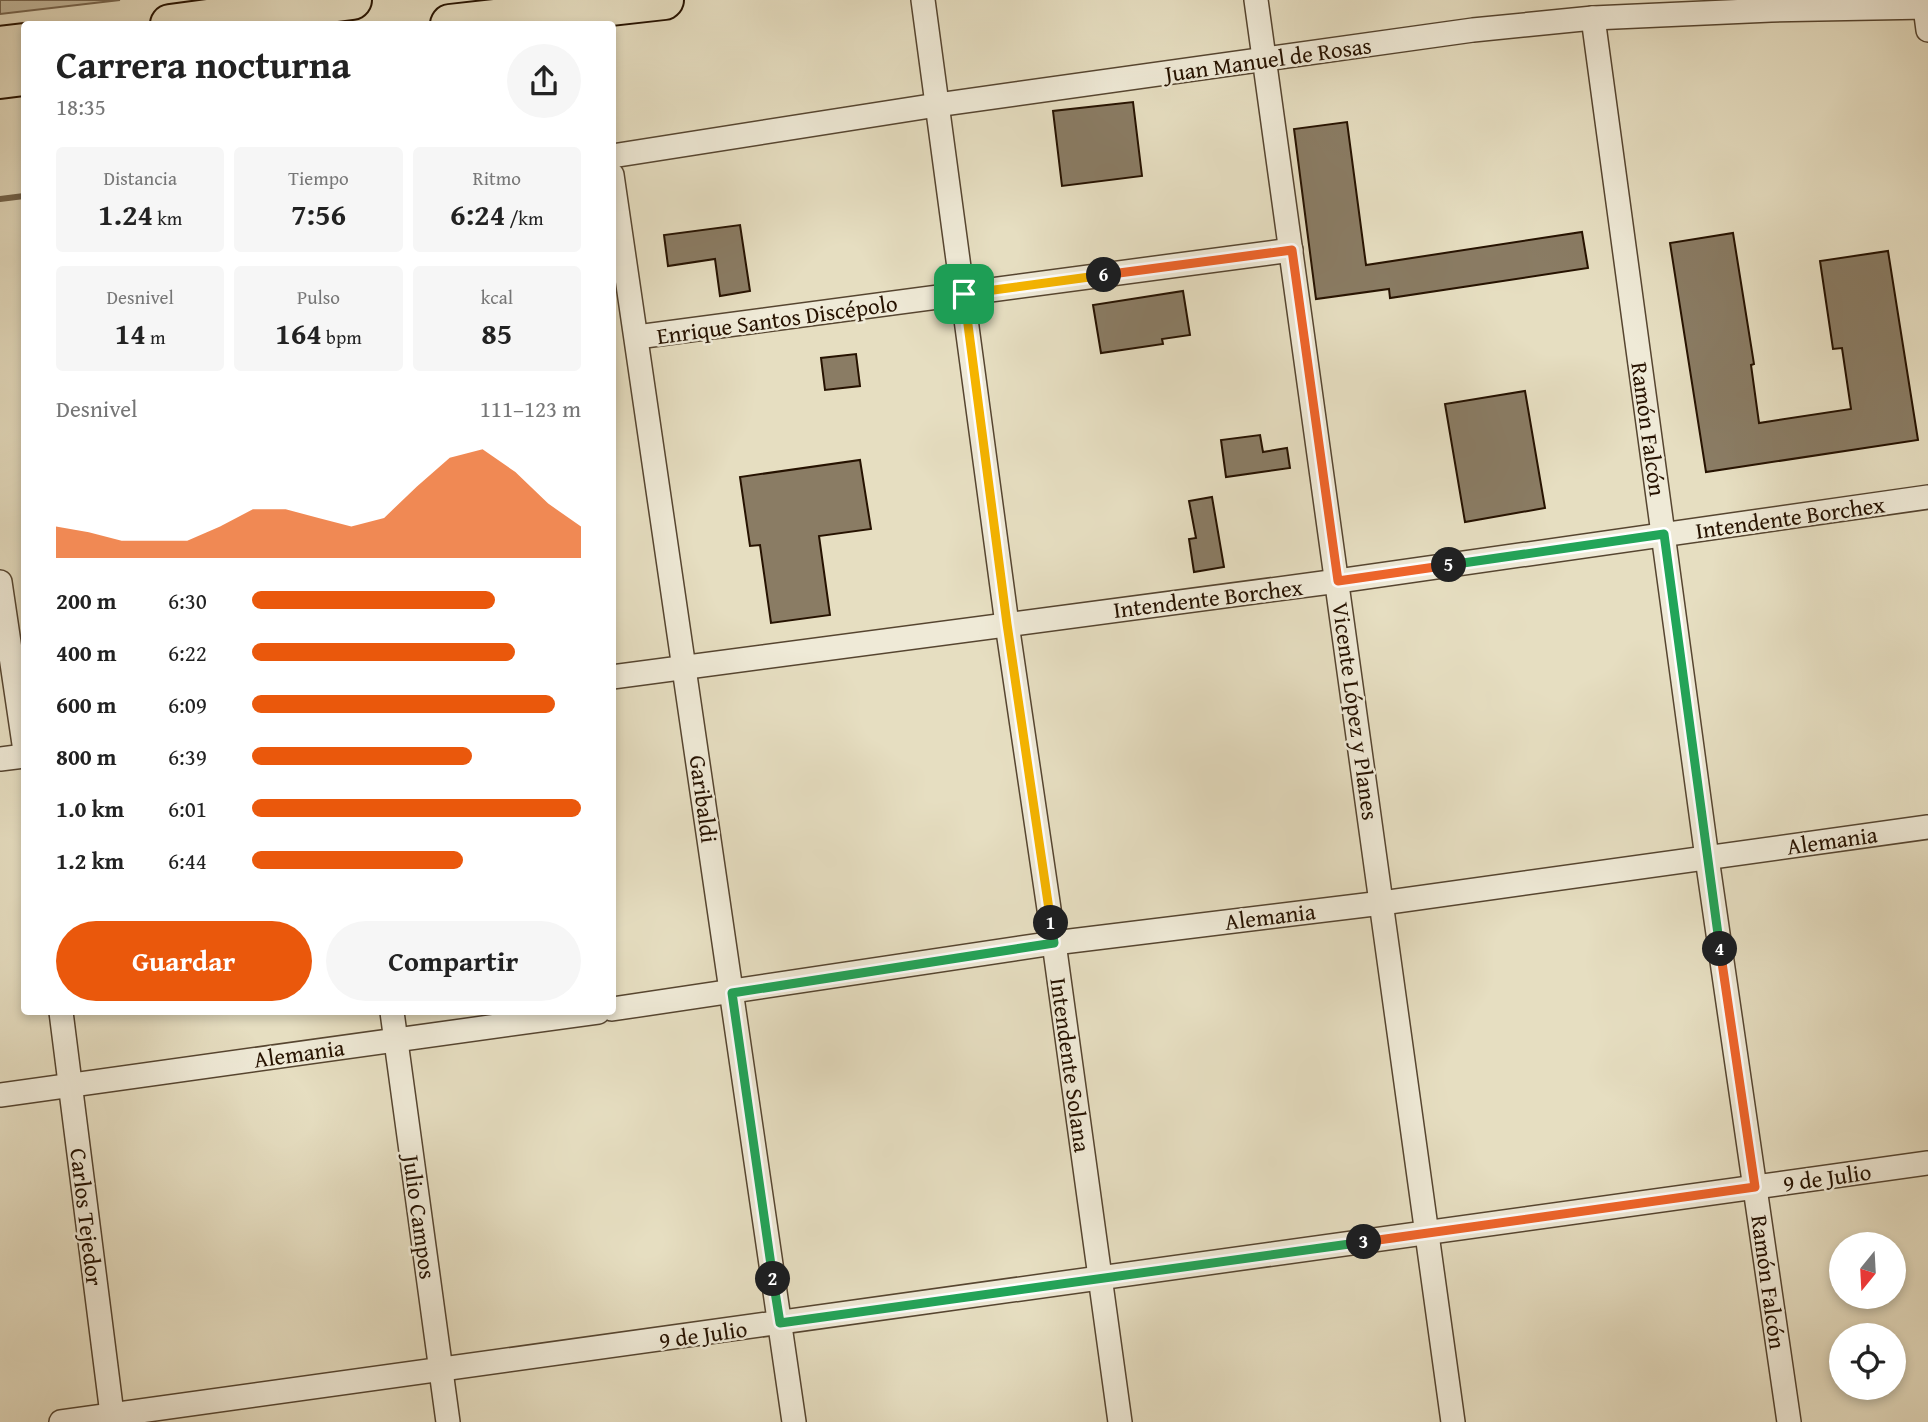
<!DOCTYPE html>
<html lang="es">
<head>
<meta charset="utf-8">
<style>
	body { margin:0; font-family:"Gentium Book Plus",serif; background:#f6f6f6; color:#222; height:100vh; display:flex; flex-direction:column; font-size:26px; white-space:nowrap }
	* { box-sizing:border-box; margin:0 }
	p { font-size:23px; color:#767676 }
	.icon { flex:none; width:38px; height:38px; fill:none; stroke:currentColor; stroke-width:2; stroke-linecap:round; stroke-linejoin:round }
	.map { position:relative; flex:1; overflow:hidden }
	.side { position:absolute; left:21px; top:21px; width:595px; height:994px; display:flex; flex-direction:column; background:#fff; border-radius:7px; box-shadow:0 4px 10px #0003 }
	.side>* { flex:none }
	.needle { width:46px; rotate:198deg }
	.controls { position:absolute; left:1829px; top:1232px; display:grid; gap:14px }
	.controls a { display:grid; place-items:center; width:77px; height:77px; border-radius:50%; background:#fff; box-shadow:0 4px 10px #0003; font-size:35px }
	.pin { position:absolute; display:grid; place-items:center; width:60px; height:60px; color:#fff; margin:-30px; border-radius:14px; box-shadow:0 4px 10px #0006 }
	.km { position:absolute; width:35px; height:35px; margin:-18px; border-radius:50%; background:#222; color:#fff; font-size:19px; line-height:35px; text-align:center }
	.round { display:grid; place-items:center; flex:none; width:74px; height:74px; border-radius:37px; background:#f6f6f6 }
	.headline { display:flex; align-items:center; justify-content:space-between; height:119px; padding:0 35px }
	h1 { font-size:38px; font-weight:800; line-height:52px }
	.metrics { display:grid; grid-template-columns:repeat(3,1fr); gap:10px; height:119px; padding:7px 35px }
	.metrics div { display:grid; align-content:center; border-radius:7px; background:#f6f6f6; text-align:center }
	.metrics b { font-size:30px; font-weight:800 }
	.metrics small { font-size:19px; font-weight:400 }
	.metrics p { font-size:19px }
	.chart { height:196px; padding:14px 35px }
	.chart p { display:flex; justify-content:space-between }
	.chart svg { width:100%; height:126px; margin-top:7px; fill:#ea580c; opacity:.7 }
	.cta { display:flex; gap:14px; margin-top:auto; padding:14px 35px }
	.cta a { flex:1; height:80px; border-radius:42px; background:#ea580c; color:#fff; font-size:28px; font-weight:800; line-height:80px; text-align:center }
	.cta a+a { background:#f6f6f6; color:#222 }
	ul { padding:0 35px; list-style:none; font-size:23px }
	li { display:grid; grid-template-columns:112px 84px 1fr; align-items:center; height:52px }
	li i { height:18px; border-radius:9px; background:#ea580c }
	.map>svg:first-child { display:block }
	.green { fill:#c5bba0; stroke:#766650; stroke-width:2 }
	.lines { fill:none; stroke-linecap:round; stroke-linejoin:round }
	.stream { stroke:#72634c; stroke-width:6 }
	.building { fill:#8a7c64; stroke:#261200; stroke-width:2 }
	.minor-casing { stroke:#564530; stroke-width:26 }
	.trunk-casing { stroke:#261200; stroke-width:42 }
	.minor { stroke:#efead7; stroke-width:23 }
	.trunk { stroke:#e6dec1; stroke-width:38 }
	.split-1-casing { stroke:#fff; stroke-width:14 }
	.split-2-casing { stroke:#fff; stroke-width:14 }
	.split-3-casing { stroke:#fff; stroke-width:14 }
	.split-4-casing { stroke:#fff; stroke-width:14 }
	.split-5-casing { stroke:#fff; stroke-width:14 }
	.split-6-casing { stroke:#fff; stroke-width:14 }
	.split-7-casing { stroke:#fff; stroke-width:14 }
	.split-1 { stroke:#f5b400; stroke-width:9 }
	.split-2 { stroke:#22a559; stroke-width:9 }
	.split-3 { stroke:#22a559; stroke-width:9 }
	.split-4 { stroke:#f0652b; stroke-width:9 }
	.split-5 { stroke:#22a559; stroke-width:9 }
	.split-6 { stroke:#f0652b; stroke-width:9 }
	.split-7 { stroke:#f5b400; stroke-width:9 }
	.labels { text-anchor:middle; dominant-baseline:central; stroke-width:5; stroke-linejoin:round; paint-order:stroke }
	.street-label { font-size:23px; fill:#261200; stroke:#efead7 }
</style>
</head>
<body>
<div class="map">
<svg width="1928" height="1422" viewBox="0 0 1928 1422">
	<rect width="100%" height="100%" fill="#e6dec1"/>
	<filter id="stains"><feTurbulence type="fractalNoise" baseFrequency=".00286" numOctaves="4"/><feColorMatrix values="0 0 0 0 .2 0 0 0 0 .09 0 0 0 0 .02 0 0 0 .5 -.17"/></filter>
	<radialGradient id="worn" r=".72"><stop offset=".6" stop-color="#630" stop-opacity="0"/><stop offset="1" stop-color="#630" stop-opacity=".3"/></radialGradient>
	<path class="green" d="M 0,0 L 120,0 L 0,14 Z"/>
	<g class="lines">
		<path class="stream" d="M 0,199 L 24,196"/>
	</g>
	<g class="building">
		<path d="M 1133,102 L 1142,176 L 1062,186 L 1053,111 Z"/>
		<path d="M 1347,122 L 1366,265 L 1582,232 L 1588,268 L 1390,298 L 1389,289 L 1316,299 L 1294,129 Z"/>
		<path d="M 740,225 L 750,291 L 720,296 L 715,259 L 668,266 L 664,235 Z"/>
		<path d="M 1733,233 L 1754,364 L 1751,365 L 1759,423 L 1851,409 L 1842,348 L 1833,349 L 1820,261 L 1888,251 L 1918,440 L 1706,472 L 1670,243 Z"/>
		<path d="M 1183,291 L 1190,335 L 1162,339 L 1163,344 L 1101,353 L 1093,305 Z"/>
		<path d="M 856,354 L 860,386 L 825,390 L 821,358 Z"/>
		<path d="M 1525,391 L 1545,508 L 1465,522 L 1445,404 Z"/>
		<path d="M 1260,435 L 1263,452 L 1287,448 L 1290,468 L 1226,477 L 1221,440 Z"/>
		<path d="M 860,460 L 871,529 L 819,536 L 830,615 L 771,623 L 760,545 L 750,546 L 740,477 Z"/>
		<path d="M 1212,497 L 1224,567 L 1194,572 L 1189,539 L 1196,538 L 1189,501 Z"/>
	</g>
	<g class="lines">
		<g class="minor-casing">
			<g id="minor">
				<path d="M 923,0 L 1007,624 L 1054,943 L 1120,1422"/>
				<path d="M 1256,0 L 1453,1422"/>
				<path d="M 1924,0 L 1928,30"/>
				<path d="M 1593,18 L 1707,858 L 1789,1422"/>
				<path d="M 612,156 L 937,105 L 1473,30 L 1593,18 L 1771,10 L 1928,7"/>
				<path d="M 612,175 L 794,1422"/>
				<path d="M 637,337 L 1291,250"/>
				<path d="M 0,582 L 24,744"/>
				<path d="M 612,677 L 1338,581 L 1928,497"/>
				<path d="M 0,759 L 24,756"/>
				<path d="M 612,1009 L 1054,943 L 1382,903 L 1928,827"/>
				<path d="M 61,1012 L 113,1422"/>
				<path d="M 392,1012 L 448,1422"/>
				<path d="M 0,1095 L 598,1012"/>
				<path d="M 61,1422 L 1928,1163"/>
			</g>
		</g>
		<g class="trunk-casing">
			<g id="trunk">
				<path d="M 170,24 L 352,0"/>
				<path d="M 450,24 L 664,0"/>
				<path d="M 0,46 L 24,43"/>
				<path d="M 0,79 L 24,76"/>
			</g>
		</g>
		<use href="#minor" class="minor"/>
		<use href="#trunk" class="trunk"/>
	</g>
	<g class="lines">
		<g class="split-1-casing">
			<path id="split-1" d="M 964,294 L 1007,624 L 1051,923"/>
		</g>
		<g class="split-2-casing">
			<path id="split-2" d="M 773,1279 L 732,993 L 1054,943 L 1051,923"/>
		</g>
		<g class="split-3-casing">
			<path id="split-3" d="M 773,1279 L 780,1323 L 1364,1242"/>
		</g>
		<g class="split-4-casing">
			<path id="split-4" d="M 1364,1242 L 1755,1187 L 1720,949"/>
		</g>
		<g class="split-5-casing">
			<path id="split-5" d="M 1449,565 L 1664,534 L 1720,949"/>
		</g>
		<g class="split-6-casing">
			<path id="split-6" d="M 1104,275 L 1292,250 L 1338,581 L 1449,565"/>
		</g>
		<g class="split-7-casing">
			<path id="split-7" d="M 964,294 L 1104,275"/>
		</g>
		<use href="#split-1" class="split-1"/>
		<use href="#split-2" class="split-2"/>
		<use href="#split-3" class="split-3"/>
		<use href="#split-4" class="split-4"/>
		<use href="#split-5" class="split-5"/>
		<use href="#split-6" class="split-6"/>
		<use href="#split-7" class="split-7"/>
	</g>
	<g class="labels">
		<g class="street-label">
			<text transform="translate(1268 59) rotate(-8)">Juan Manuel de Rosas</text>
			<text transform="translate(777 319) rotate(-8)">Enrique Santos Discépolo</text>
			<text transform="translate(1649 429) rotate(82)">Ramón Falcón</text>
			<text transform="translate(1790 517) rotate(-8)">Intendente Borchex</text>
			<text transform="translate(1208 598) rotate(-7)">Intendente Borchex</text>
			<text transform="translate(1356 711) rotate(82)">Vicente López y Planes</text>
			<text transform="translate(704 799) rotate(82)">Garibaldi</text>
			<text transform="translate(1832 840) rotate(-8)">Alemania</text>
			<text transform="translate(1270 916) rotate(-7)">Alemania</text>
			<text transform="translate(299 1053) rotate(-8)">Alemania</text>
			<text transform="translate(1071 1065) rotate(82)">Intendente Solana</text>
			<text transform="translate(1827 1177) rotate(-8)">9 de Julio</text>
			<text transform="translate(87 1217) rotate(83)">Carlos Tejedor</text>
			<text transform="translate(420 1217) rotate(82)">Julio Campos</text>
			<text transform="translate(1769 1282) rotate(82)">Ramón Falcón</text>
			<text transform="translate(703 1334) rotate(-8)">9 de Julio</text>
		</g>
	</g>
	<rect width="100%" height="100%" filter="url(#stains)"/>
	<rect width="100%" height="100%" fill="url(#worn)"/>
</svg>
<div class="controls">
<a><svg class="needle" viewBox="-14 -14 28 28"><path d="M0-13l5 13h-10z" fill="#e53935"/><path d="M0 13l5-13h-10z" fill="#767676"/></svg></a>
<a><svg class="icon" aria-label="locate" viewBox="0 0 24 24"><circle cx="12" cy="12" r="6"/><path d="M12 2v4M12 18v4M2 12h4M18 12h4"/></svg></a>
</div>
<div class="pin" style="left:964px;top:294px;background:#1e9e55"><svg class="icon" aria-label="arrive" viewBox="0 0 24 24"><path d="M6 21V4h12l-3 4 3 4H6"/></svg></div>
<b class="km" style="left:1051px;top:923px">1</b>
<b class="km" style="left:773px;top:1279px">2</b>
<b class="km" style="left:1364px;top:1242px">3</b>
<b class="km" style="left:1720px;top:949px">4</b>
<b class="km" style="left:1449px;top:565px">5</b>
<b class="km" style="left:1104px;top:275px">6</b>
<section class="side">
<div class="headline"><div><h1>Carrera nocturna</h1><p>18:35</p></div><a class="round"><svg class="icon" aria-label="share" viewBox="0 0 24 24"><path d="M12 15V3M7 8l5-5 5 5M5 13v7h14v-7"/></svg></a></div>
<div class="metrics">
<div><p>Distancia</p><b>1.24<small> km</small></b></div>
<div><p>Tiempo</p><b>7:56</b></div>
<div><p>Ritmo</p><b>6:24<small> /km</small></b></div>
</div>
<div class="metrics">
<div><p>Desnivel</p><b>14<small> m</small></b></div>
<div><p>Pulso</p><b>164<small> bpm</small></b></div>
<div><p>kcal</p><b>85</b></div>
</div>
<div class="chart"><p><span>Desnivel</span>111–123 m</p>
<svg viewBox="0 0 160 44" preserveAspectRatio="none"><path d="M0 44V33L10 35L20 38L30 38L40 38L50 33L60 27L70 27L80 30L90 33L100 30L110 19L120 9L130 6L140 14L150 25L160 33V44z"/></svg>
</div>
<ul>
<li><b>200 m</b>6:30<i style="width:74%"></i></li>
<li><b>400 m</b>6:22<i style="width:80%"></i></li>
<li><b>600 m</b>6:09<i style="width:92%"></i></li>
<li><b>800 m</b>6:39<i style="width:67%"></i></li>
<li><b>1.0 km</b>6:01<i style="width:100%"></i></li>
<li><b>1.2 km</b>6:44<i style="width:64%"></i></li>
</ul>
<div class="cta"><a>Guardar</a><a>Compartir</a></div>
</section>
</div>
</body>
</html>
